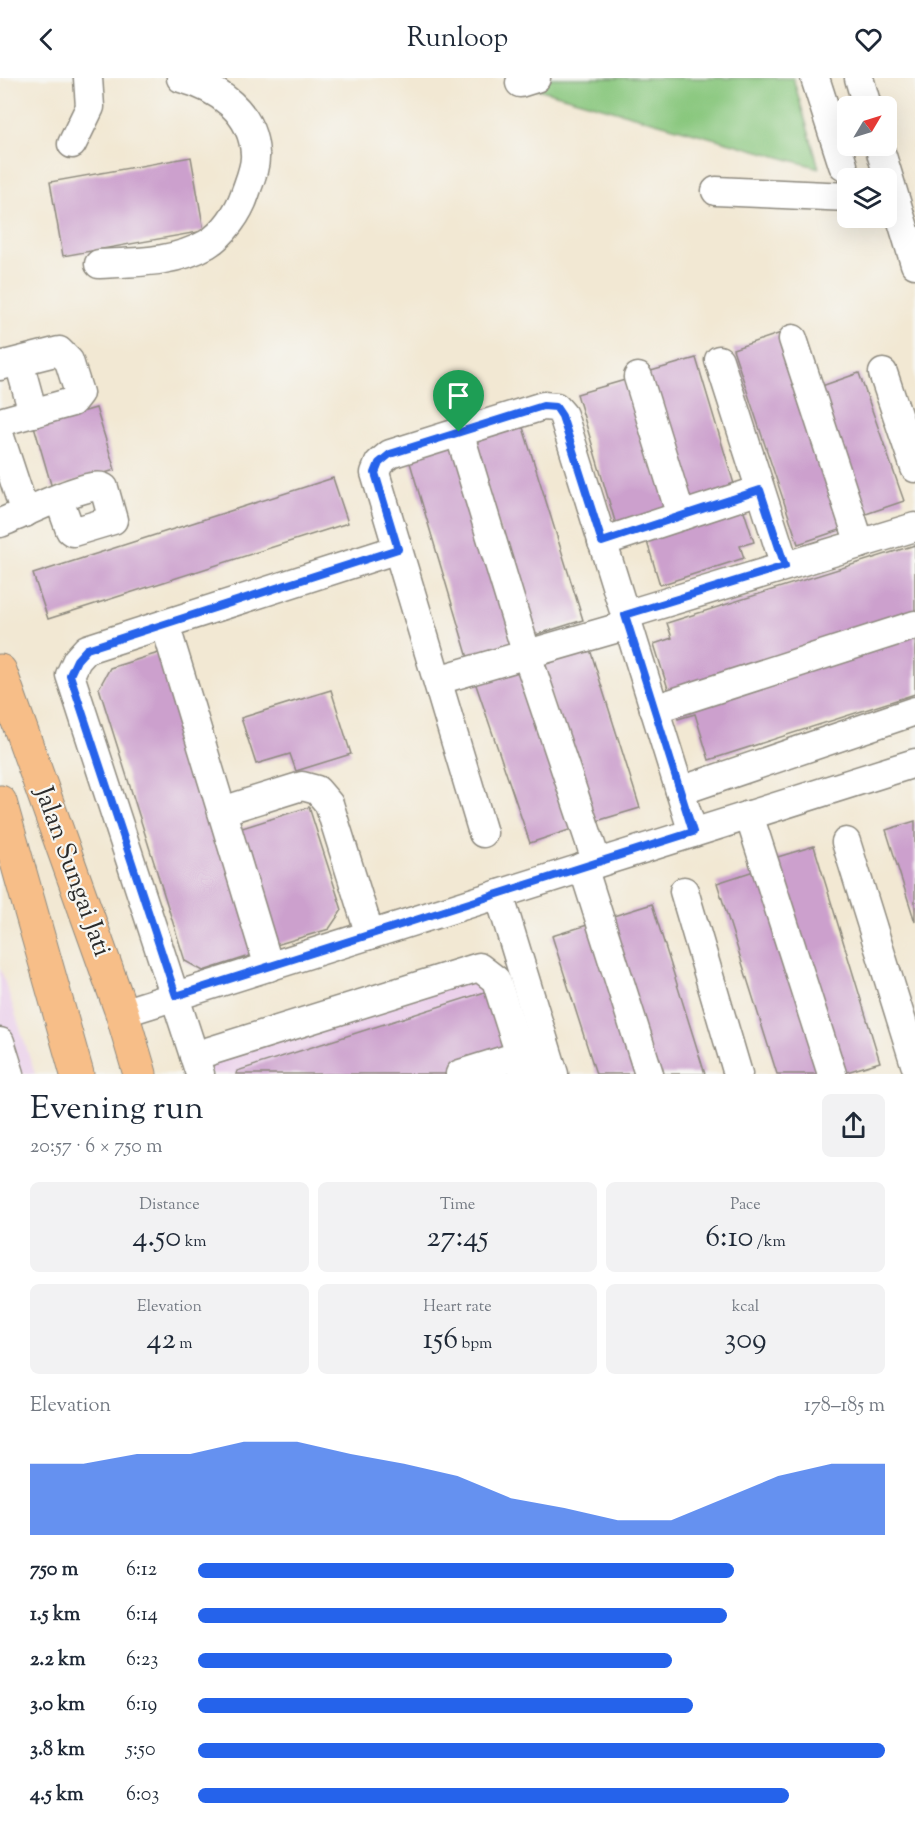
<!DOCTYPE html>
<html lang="en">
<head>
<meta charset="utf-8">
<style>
	body { margin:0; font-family:"Sorts Mill Goudy",serif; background:#f2f2f3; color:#1f2937; height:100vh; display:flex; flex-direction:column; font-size:22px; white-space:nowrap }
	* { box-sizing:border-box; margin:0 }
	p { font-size:20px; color:#747a83 }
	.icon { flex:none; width:33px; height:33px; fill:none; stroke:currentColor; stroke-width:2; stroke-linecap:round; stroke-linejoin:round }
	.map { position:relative; height:996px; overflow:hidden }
	.details { display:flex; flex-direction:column; background:#fff; flex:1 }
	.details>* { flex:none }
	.needle { width:39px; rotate:52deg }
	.fabs { position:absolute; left:837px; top:18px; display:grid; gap:12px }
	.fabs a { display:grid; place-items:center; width:60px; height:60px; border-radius:9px; background:#fff; box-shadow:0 6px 24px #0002; font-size:30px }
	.pin { position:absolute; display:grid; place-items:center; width:51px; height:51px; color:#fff; margin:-62px -26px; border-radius:50% 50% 50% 0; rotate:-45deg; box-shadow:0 0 6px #0007 }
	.pin .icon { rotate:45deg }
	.round { display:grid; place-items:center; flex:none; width:63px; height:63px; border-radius:9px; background:#f2f2f3 }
	.headline { display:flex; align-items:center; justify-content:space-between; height:102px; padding:0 30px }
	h1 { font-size:33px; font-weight:600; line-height:45px }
	.stats { display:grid; grid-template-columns:repeat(3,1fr); gap:9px; height:102px; padding:6px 30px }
	.stats div { display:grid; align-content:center; border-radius:9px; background:#f2f2f3; text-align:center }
	.stats b { font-size:30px; font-weight:600 }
	.stats small { font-size:16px; font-weight:400 }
	.stats p { font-size:16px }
	.chart { height:168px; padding:12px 30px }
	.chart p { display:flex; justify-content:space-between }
	.chart svg { width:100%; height:108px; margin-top:6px; fill:#2563eb; opacity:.7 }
	ul { padding:0 30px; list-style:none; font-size:20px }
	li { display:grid; grid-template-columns:96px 72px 1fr; align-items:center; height:45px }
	li i { height:15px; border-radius:8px; background:#2563eb }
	header { display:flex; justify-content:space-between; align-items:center; height:78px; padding:0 30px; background:#fff; font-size:27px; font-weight:600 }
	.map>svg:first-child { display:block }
	.built { fill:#ebd1eb }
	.green { fill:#89c77e; stroke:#5a7954; stroke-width:1.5 }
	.building { fill:#cca0cd }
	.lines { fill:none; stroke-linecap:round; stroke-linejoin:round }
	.minor-casing { stroke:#8e8a7f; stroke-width:31 }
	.major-casing { stroke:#8e8a7f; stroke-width:35 }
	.minor { stroke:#fff; stroke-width:28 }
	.major { stroke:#f7be88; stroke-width:33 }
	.route-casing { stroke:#fff; stroke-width:12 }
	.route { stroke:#2563eb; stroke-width:8 }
	.labels { text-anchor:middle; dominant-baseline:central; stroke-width:4.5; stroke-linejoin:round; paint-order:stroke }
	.street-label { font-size:26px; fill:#2b2b2b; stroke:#f6f6f2 }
</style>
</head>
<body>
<header><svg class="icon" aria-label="back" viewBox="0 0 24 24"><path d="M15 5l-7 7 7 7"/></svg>Runloop<svg class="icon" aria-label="heart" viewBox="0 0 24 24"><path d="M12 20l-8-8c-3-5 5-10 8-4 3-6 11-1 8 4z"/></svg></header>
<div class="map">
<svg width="915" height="996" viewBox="0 0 915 996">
	<rect width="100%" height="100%" fill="#f6f6f2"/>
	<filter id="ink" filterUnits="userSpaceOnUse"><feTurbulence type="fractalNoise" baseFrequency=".0167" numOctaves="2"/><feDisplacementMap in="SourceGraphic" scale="12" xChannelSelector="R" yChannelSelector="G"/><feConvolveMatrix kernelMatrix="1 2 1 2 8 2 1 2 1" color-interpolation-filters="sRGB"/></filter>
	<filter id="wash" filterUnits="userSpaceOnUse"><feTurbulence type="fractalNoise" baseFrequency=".008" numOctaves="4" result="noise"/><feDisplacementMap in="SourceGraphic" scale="24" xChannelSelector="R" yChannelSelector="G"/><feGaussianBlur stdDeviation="1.35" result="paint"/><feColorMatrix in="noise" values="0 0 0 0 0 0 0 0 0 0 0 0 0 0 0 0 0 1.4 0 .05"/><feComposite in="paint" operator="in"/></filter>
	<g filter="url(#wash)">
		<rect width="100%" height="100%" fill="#f2e8d3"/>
		<g class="built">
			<path d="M 0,889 L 35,996 L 0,996 Z"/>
			<path d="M 478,899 L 491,908 L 518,996 L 210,996 L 206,983 Z"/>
		</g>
		<path class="green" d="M 552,0 L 793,0 L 819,90 L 527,8 Z"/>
		<g id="blocks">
			<g class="building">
				<path d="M 191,79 L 204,153 L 63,178 L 50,104 Z"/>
				<path d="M 784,254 L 849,449 L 798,466 L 733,271 Z"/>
				<path d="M 696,280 L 737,416 L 684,432 L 644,295 Z"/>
				<path d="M 859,295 L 904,423 L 860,438 L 816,310 Z"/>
				<path d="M 632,300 L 672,434 L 617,450 L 577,316 Z"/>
				<path d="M 96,330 L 115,392 L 52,410 L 34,348 Z"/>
				<path d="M 521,343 L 583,542 L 532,558 L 471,359 Z"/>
				<path d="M 455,363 L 516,565 L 468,580 L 408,378 Z"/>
				<path d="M 333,400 L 348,445 L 48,541 L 33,496 Z"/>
				<path d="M 742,427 L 754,464 L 740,468 L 744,480 L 660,507 L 645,457 Z"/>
				<path d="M 915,467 L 915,537 L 669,614 L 654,566 L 672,560 L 667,545 Z"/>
				<path d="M 915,550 L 915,616 L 709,682 L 695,636 L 678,641 L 674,626 Z"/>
				<path d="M 588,565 L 640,730 L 590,745 L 539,580 Z"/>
				<path d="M 165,573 L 259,875 L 203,893 L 185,883 L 99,610 L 110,590 Z"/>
				<path d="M 523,585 L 578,749 L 530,765 L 474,601 Z"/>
				<path d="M 331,612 L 351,676 L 296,693 L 290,676 L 256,686 L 241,640 Z"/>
				<path d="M 309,729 L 342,832 L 329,851 L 276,867 L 239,751 Z"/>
				<path d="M 915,743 L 915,844 L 886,752 Z"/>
				<path d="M 814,768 L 880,984 L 840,996 L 771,781 Z"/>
				<path d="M 763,790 L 828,996 L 777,996 L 717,805 Z"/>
				<path d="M 652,826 L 705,996 L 655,996 L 607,840 Z"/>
				<path d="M 597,844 L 644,996 L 596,996 L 552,858 Z"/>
				<path d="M 485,914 L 506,979 L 451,996 L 236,996 L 237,993 Z"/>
			</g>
		</g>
	</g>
	<g filter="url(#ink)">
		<use href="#blocks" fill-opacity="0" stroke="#8e8a7f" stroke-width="1.5"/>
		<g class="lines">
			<g class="minor-casing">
				<g id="minor">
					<path d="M 815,0 L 843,87"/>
					<path d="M 859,0 L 867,28"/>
					<path d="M 520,5 L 536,0"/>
					<path d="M 72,66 L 90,29 L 88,0"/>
					<path d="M 879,68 L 915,186"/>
					<path d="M 716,113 L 848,119"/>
					<path d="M 99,186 C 136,184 174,185 207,166 C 224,156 239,134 245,116 C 249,104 256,89 255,76 C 253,34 218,10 181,0"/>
					<path d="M 793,261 L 860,466"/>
					<path d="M 719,282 L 785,488"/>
					<path d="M 19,284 L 33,335"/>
					<path d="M 0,288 L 59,273 L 69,283 L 79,315 L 72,324 L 0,344"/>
					<path d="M 883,295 L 915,390"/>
					<path d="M 638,299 L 681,438"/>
					<path d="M 459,354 L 527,577 L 597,785"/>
					<path d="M 0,359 L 25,435"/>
					<path d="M 0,445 C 17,439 94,400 104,410 L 113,442 L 73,454 L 70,452 L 59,421"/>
					<path d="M 602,464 L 760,412"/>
					<path d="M 625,537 L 915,449"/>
					<path d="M 165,546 L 269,889"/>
					<path d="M 438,602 L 628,547"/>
					<path d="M 654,631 L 915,547"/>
					<path d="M 680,713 L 915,633"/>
					<path d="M 222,733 L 302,708 L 317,712 L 329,726 L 370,857"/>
					<path d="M 749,737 L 832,996"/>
					<path d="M 483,755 L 375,395 L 379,385 L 390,376 L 543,328 L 556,329 L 563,337 L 693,755"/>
					<path d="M 846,764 L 915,986"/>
					<path d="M 583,789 L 649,996"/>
					<path d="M 684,813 L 738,996"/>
					<path d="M 499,816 L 554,996"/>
					<path d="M 122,935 L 915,685"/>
					<path d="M 0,964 L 10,996"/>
					<path d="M 194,978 L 479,889 L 496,902 L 526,996"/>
					<path d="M 200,996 L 70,597 L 77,582 L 87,571 L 398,471"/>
					<path d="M 460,996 L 521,977"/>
				</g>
			</g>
			<g class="major-casing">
				<g id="major">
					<path d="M 0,593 L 122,935 L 140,996"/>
					<path d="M 0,724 L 77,996"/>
				</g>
			</g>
			<use href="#minor" class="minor"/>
			<use href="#major" class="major"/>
		</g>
	</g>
	<g class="lines" filter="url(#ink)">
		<g class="route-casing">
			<path id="route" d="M 543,328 L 556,329 L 562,338 L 602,464 L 760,412 L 785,488 L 625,537 L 693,754 L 176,918 L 70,597 L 77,582 L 87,571 L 398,471 L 375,395 L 379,385 L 390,376 Z"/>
		</g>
		<use href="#route" class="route"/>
	</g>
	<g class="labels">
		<g class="street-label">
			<text transform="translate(72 794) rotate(70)">Jalan Sungai Jati</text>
		</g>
	</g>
</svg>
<div class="fabs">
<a><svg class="needle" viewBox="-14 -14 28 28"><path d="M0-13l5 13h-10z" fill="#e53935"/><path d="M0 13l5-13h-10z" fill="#747a83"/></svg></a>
<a><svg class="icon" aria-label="layers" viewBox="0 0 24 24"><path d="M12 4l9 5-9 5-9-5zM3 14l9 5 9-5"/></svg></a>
</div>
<div class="pin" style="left:459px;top:354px;background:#1e9e55"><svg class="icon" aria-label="arrive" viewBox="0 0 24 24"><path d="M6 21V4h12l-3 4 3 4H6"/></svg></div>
</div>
<section class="details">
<div class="headline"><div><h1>Evening run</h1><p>20:57 · 6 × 750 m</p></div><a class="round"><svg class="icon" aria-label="share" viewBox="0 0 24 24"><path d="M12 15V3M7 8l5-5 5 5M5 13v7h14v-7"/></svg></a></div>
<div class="stats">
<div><p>Distance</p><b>4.50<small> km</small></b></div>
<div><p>Time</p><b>27:45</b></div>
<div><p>Pace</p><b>6:10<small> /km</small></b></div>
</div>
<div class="stats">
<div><p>Elevation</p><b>42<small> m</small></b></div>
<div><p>Heart rate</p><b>156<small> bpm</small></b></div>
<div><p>kcal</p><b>309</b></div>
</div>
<div class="chart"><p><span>Elevation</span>178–185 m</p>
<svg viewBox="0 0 160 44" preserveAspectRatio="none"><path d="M0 44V15L10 15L20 11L30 11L40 6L50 6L60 11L70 15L80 20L90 29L100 33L110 38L120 38L130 29L140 20L150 15L160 15V44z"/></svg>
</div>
<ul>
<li><b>750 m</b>6:12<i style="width:78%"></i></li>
<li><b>1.5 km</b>6:14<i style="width:77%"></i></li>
<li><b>2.2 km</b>6:23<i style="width:69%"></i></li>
<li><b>3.0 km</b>6:19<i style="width:72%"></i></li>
<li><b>3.8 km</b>5:50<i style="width:100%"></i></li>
<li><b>4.5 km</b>6:03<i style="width:86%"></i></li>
</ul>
</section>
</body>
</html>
